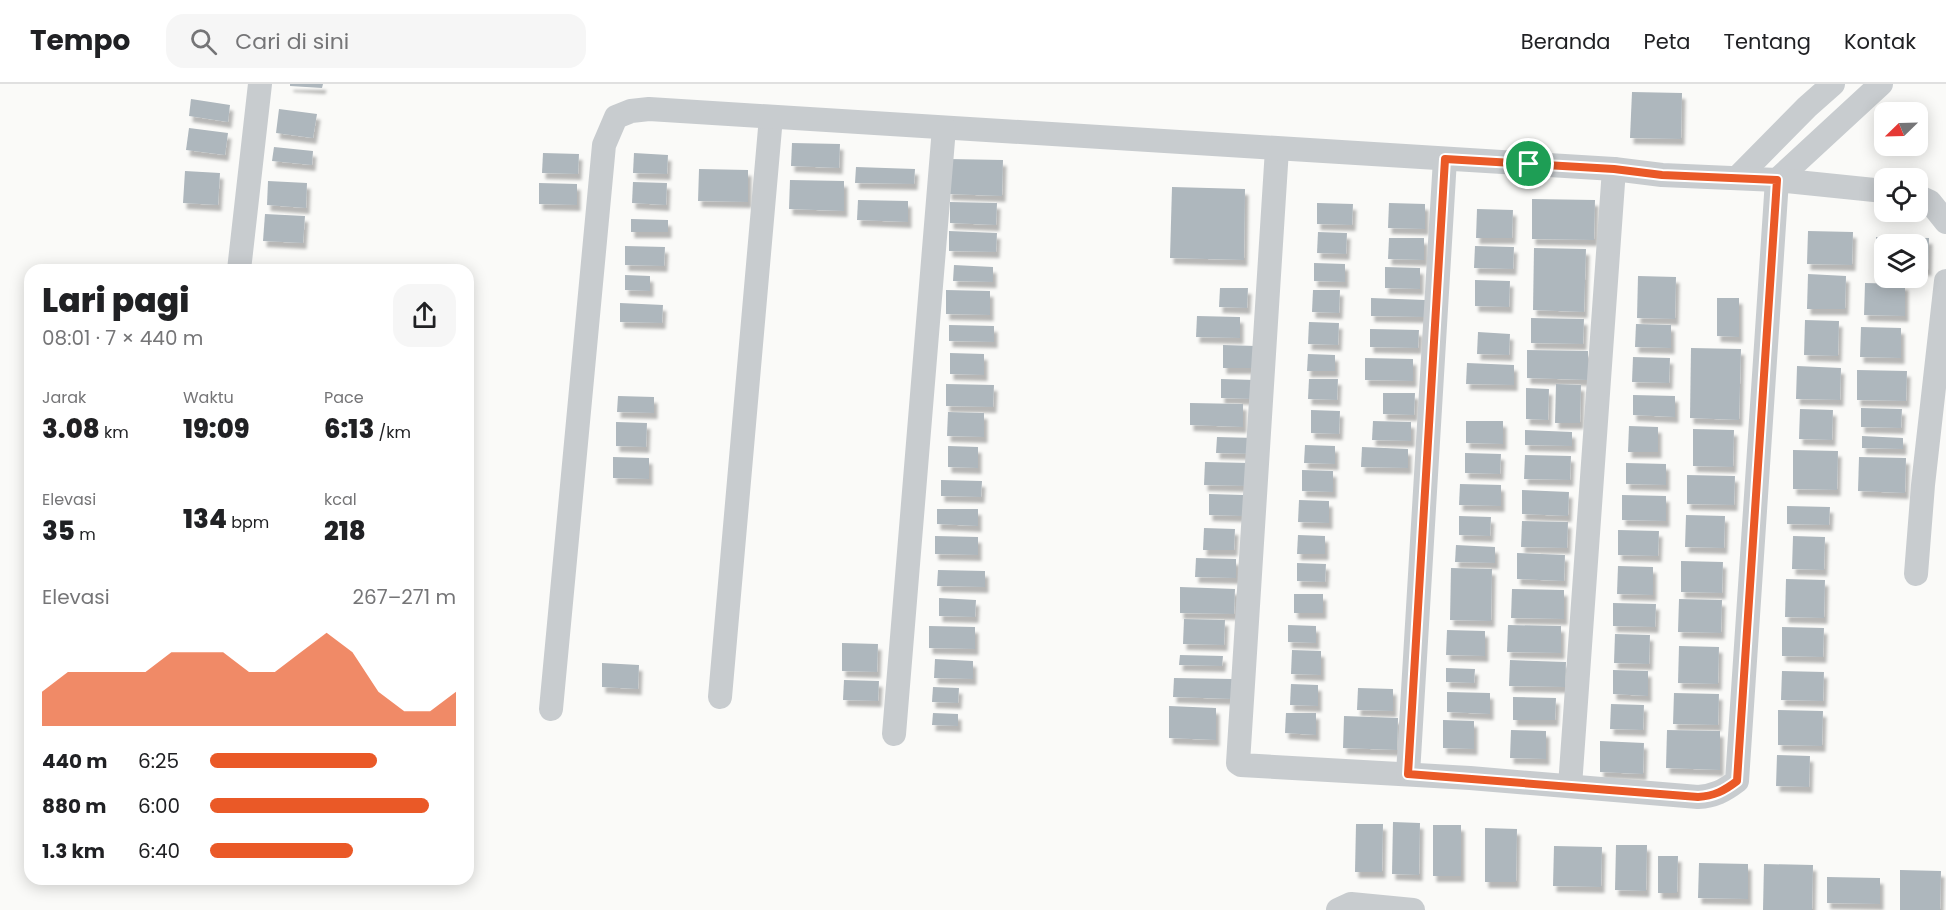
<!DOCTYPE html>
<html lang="id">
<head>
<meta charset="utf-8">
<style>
	body { margin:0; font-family:Poppins,sans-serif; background:#f6f6f6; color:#202124; height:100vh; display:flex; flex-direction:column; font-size:22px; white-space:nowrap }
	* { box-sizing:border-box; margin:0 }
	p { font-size:20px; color:#757577 }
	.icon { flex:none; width:33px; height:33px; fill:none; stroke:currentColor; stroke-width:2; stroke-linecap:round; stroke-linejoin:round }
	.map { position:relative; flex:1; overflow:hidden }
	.panel { position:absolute; left:24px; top:180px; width:450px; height:621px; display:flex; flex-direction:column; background:#fff; border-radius:18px; box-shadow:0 3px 15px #0003 }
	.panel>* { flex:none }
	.needle { width:39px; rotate:247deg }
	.tools { position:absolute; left:1874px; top:18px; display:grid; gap:12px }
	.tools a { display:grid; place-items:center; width:54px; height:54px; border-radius:12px; background:#fff; box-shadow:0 3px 15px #0003; font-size:30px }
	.pin { position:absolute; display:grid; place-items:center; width:51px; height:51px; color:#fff; margin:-26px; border:3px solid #fff; border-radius:50%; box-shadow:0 2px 6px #0007 }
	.round { display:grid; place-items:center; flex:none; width:63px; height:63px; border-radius:18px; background:#f6f6f6 }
	.headline { display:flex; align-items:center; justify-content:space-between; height:102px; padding:0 18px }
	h1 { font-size:33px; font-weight:800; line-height:45px }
	.metrics { display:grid; grid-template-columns:repeat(3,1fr); gap:9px; height:102px; padding:6px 18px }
	.metrics div { display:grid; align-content:center }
	.metrics b { font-size:26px; font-weight:800 }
	.metrics small { font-size:16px; font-weight:400 }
	.metrics p { font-size:16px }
	.chart { height:168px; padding:12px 18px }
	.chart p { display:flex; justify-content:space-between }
	.chart svg { width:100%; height:108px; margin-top:6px; fill:#ea5927; opacity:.7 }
	ul { padding:0 18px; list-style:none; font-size:20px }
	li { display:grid; grid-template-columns:96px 72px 1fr; align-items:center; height:45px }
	li i { height:15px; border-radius:8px; background:#ea5927 }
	header { display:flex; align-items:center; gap:36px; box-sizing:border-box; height:84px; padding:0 30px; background:#fff; border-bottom:2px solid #e0e0e0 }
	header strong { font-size:28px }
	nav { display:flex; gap:33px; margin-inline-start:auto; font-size:21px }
	.search { width:420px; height:54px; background:#f6f6f6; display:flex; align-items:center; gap:15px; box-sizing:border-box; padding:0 21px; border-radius:18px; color:#757577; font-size:22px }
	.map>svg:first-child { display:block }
	.building { fill:#aeb7bd; filter:url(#shadow) }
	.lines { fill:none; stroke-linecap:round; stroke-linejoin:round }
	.street { stroke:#c8cccf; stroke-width:24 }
	.route-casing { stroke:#fff; stroke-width:12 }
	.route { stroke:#ea5927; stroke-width:8 }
</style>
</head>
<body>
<header>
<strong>Tempo</strong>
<div class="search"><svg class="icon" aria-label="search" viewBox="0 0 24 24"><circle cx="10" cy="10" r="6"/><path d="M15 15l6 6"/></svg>Cari di sini</div>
<nav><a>Beranda</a><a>Peta</a><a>Tentang</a><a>Kontak</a></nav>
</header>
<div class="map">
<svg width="1946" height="826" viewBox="0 0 1946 826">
	<defs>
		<filter id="shadow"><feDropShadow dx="3.5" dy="6" stdDeviation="1.5" flood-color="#0004"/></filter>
	</defs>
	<rect width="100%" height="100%" fill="#fafaf8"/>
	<g class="building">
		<path d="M 290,0 L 323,0 L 322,4 L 290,2 Z"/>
		<path d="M 1632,8 L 1682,9 L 1681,55 L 1630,54 Z"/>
		<path d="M 191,15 L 230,21 L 228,38 L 189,32 Z"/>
		<path d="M 279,25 L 317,30 L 313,54 L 276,49 Z"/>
		<path d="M 189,44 L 228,49 L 225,71 L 186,66 Z"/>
		<path d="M 792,59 L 840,60 L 839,84 L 791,82 Z"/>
		<path d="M 274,63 L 313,67 L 312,81 L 272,77 Z"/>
		<path d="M 543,69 L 579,70 L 578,90 L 542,89 Z"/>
		<path d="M 634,69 L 668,71 L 667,90 L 633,89 Z"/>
		<path d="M 948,75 L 1003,76 L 1002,112 L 948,110 Z"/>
		<path d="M 856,83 L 915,85 L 914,100 L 855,99 Z"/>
		<path d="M 699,85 L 748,86 L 748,118 L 698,117 Z"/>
		<path d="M 185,87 L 220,89 L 218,121 L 183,119 Z"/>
		<path d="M 790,96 L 844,97 L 844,127 L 789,125 Z"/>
		<path d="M 268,97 L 307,99 L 306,124 L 267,121 Z"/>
		<path d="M 633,98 L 667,99 L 666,121 L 632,119 Z"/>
		<path d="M 539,99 L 577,100 L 577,121 L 539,120 Z"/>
		<path d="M 1172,103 L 1245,105 L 1244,176 L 1170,174 Z"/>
		<path d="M 1532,115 L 1595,116 L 1594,156 L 1532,155 Z"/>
		<path d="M 858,116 L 908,117 L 908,138 L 857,136 Z"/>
		<path d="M 950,118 L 997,119 L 996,141 L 950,139 Z"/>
		<path d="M 1317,119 L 1353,120 L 1352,141 L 1317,140 Z"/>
		<path d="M 1389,119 L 1425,120 L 1425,145 L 1388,144 Z"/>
		<path d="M 1477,125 L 1513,126 L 1512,154 L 1476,154 Z"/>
		<path d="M 265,130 L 305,132 L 303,159 L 263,157 Z"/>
		<path d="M 631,135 L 668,136 L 668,148 L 631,148 Z"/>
		<path d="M 949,147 L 997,149 L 996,168 L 949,167 Z"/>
		<path d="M 1808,147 L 1853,148 L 1852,181 L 1807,180 Z"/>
		<path d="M 1318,148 L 1347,149 L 1346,170 L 1317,169 Z"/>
		<path d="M 1876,153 L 1929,154 L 1928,186 L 1917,185 L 1917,160 L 1884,160 L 1884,185 L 1876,184 Z"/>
		<path d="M 1389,154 L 1424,154 L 1424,176 L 1388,175 Z"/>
		<path d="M 625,162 L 665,163 L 664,182 L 625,181 Z"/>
		<path d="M 1475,162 L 1514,163 L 1513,185 L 1474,184 Z"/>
		<path d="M 1534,164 L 1586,165 L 1584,228 L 1533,226 Z"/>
		<path d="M 1314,179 L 1345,180 L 1345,198 L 1314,197 Z"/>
		<path d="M 954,181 L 993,183 L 993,198 L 953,197 Z"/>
		<path d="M 1385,183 L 1420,184 L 1420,205 L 1385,204 Z"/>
		<path d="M 1808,190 L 1846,192 L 1845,225 L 1807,225 Z"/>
		<path d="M 625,191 L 650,192 L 650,207 L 625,206 Z"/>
		<path d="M 1638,192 L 1676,193 L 1675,235 L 1637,234 Z"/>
		<path d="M 1475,196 L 1510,197 L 1509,223 L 1475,222 Z"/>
		<path d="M 1865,199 L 1905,200 L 1905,232 L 1864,231 Z"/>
		<path d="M 1220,204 L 1248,204 L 1247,224 L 1219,223 Z"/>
		<path d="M 946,206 L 990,207 L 990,231 L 946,230 Z"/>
		<path d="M 1313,206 L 1340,206 L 1339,229 L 1312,228 Z"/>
		<path d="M 1371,214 L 1425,216 L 1425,233 L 1371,232 Z"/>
		<path d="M 1717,214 L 1739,214 L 1739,253 L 1717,252 Z"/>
		<path d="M 620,219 L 663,221 L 662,239 L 620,238 Z"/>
		<path d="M 1197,232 L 1240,233 L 1240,254 L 1196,253 Z"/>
		<path d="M 1531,234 L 1584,235 L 1583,260 L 1531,259 Z"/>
		<path d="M 1805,236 L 1839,237 L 1838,272 L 1804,271 Z"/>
		<path d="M 1309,238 L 1339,239 L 1338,261 L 1308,260 Z"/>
		<path d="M 1636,240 L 1671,241 L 1671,264 L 1635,263 Z"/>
		<path d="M 949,241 L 994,242 L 994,258 L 949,257 Z"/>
		<path d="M 1861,243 L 1901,244 L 1901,274 L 1860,273 Z"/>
		<path d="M 1370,245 L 1419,246 L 1418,264 L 1370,263 Z"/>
		<path d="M 1478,248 L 1510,250 L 1509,271 L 1477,270 Z"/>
		<path d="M 1223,261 L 1256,262 L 1255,284 L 1223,284 Z"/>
		<path d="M 1691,264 L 1741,265 L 1739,336 L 1690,334 Z"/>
		<path d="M 1527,266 L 1588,267 L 1588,296 L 1527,294 Z"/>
		<path d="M 950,269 L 984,270 L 984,291 L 950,290 Z"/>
		<path d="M 1308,270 L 1335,271 L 1335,287 L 1307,287 Z"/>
		<path d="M 1633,273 L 1670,274 L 1669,299 L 1632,298 Z"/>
		<path d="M 1365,274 L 1413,275 L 1413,297 L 1365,296 Z"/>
		<path d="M 1467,279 L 1514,281 L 1514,301 L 1466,300 Z"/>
		<path d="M 1797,282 L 1841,284 L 1840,316 L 1796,315 Z"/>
		<path d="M 1857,286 L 1907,287 L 1906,317 L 1857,316 Z"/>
		<path d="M 1221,295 L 1255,296 L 1254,315 L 1221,314 Z"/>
		<path d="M 1309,295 L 1338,295 L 1337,316 L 1308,315 Z"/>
		<path d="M 946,300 L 994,301 L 993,323 L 946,322 Z"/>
		<path d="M 1556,300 L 1581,301 L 1580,339 L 1555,339 Z"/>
		<path d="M 1526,304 L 1549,305 L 1548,336 L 1526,335 Z"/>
		<path d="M 1383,309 L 1415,309 L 1414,331 L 1383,330 Z"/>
		<path d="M 1633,311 L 1675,312 L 1675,333 L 1633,331 Z"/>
		<path d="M 618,312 L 654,313 L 654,329 L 617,328 Z"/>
		<path d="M 1190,319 L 1243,320 L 1243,343 L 1190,341 Z"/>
		<path d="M 1861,324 L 1902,325 L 1901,344 L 1861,343 Z"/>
		<path d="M 1800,325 L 1833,326 L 1832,356 L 1799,355 Z"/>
		<path d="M 1311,326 L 1340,327 L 1339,350 L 1311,349 Z"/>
		<path d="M 948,328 L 984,329 L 984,353 L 947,352 Z"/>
		<path d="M 1373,337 L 1411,338 L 1411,357 L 1372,356 Z"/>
		<path d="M 1466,337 L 1503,337 L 1503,360 L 1466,359 Z"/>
		<path d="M 616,338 L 647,339 L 646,363 L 616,362 Z"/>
		<path d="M 1629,342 L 1658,343 L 1658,368 L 1628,368 Z"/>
		<path d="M 1693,345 L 1734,346 L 1733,383 L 1693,382 Z"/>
		<path d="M 1525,346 L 1572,348 L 1572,362 L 1525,361 Z"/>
		<path d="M 1862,352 L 1903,354 L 1903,365 L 1862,364 Z"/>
		<path d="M 1217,353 L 1255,354 L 1255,370 L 1216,369 Z"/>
		<path d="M 1305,361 L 1335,362 L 1335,380 L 1304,379 Z"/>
		<path d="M 948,362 L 978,363 L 978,384 L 948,383 Z"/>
		<path d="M 1362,363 L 1408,365 L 1408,384 L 1361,383 Z"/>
		<path d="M 1793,366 L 1838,367 L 1837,406 L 1793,405 Z"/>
		<path d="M 1465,369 L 1501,370 L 1500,390 L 1465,389 Z"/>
		<path d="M 1525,371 L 1571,372 L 1570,396 L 1524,395 Z"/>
		<path d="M 613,373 L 649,374 L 649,395 L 613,394 Z"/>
		<path d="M 1859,373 L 1906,374 L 1905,409 L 1858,407 Z"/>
		<path d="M 1205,378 L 1250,379 L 1249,402 L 1204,401 Z"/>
		<path d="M 1626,379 L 1666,380 L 1666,401 L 1626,400 Z"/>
		<path d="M 1302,386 L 1333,387 L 1333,408 L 1302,407 Z"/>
		<path d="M 1687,391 L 1735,392 L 1734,421 L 1687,420 Z"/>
		<path d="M 941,396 L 982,397 L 981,413 L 941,412 Z"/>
		<path d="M 1460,400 L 1501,401 L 1501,422 L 1459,421 Z"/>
		<path d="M 1522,406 L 1569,408 L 1568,432 L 1522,430 Z"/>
		<path d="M 1209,410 L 1244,411 L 1244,432 L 1209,431 Z"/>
		<path d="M 1622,411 L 1666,412 L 1666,437 L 1622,436 Z"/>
		<path d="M 1299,416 L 1329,417 L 1329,439 L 1298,438 Z"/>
		<path d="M 1787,422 L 1830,423 L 1829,441 L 1787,440 Z"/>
		<path d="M 937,425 L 978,425 L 978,442 L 937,440 Z"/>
		<path d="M 1686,431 L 1725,432 L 1724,464 L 1685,463 Z"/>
		<path d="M 1459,432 L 1491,433 L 1490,452 L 1459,451 Z"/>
		<path d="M 1522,437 L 1568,438 L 1567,464 L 1521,463 Z"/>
		<path d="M 1204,444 L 1235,445 L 1234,466 L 1203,466 Z"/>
		<path d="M 1618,446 L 1659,447 L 1658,472 L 1618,471 Z"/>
		<path d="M 1298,451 L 1325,452 L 1325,470 L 1297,470 Z"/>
		<path d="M 935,452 L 978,453 L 978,471 L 935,470 Z"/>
		<path d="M 1793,452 L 1825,453 L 1824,486 L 1792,485 Z"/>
		<path d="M 1456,461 L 1495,463 L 1495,479 L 1455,478 Z"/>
		<path d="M 1517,469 L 1565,471 L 1564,497 L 1517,495 Z"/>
		<path d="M 1196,474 L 1236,475 L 1236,494 L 1195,493 Z"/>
		<path d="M 1681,477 L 1723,478 L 1722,509 L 1681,508 Z"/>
		<path d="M 1297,479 L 1326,480 L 1325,498 L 1297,497 Z"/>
		<path d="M 1618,482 L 1653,483 L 1653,511 L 1617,510 Z"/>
		<path d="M 1451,484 L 1492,485 L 1491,537 L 1450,536 Z"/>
		<path d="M 938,486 L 985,487 L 985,503 L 937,502 Z"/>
		<path d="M 1786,495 L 1825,496 L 1824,534 L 1785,533 Z"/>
		<path d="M 1180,503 L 1235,505 L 1234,530 L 1180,529 Z"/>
		<path d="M 1512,505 L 1564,506 L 1564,535 L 1511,534 Z"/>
		<rect x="1294" y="510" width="29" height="19"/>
		<path d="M 939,514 L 976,516 L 975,533 L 939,532 Z"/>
		<path d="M 1679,515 L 1722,516 L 1721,549 L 1678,548 Z"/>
		<path d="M 1613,519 L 1656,520 L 1655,543 L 1613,542 Z"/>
		<path d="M 1184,535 L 1225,536 L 1224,561 L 1183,560 Z"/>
		<path d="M 1288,541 L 1316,542 L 1316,559 L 1288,558 Z"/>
		<path d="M 1508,541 L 1561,542 L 1561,569 L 1507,568 Z"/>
		<path d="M 929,542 L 975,543 L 975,565 L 929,564 Z"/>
		<path d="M 1782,543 L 1824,544 L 1823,573 L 1782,572 Z"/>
		<path d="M 1447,546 L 1485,547 L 1485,572 L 1446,571 Z"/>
		<path d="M 1615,550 L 1650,551 L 1649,580 L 1614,579 Z"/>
		<path d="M 842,559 L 878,560 L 877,588 L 842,587 Z"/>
		<path d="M 1679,562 L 1719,563 L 1718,600 L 1678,599 Z"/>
		<path d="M 1292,566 L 1321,567 L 1321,591 L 1291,590 Z"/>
		<path d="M 1180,571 L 1223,572 L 1222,582 L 1179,581 Z"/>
		<path d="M 935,575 L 973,577 L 973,595 L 934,594 Z"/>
		<path d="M 1510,576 L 1566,578 L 1565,603 L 1509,602 Z"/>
		<path d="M 602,579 L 639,581 L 638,605 L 602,603 Z"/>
		<path d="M 1446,584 L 1475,585 L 1474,599 L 1446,598 Z"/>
		<path d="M 1613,586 L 1648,587 L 1648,612 L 1613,610 Z"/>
		<path d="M 1782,587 L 1824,588 L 1823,617 L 1781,616 Z"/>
		<path d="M 1174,594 L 1234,595 L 1234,615 L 1173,613 Z"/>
		<path d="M 844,596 L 879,597 L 878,617 L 843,616 Z"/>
		<path d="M 1291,600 L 1318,601 L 1318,622 L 1290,621 Z"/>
		<path d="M 933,603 L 959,604 L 958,619 L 932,618 Z"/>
		<path d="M 1358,604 L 1393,605 L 1393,627 L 1357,626 Z"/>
		<path d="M 1447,608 L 1490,609 L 1490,630 L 1447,628 Z"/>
		<path d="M 1674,609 L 1719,610 L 1718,641 L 1673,640 Z"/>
		<path d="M 1513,613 L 1556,614 L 1555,636 L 1513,636 Z"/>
		<path d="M 1611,620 L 1644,621 L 1643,646 L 1610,645 Z"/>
		<path d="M 1169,622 L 1216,624 L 1216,656 L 1169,654 Z"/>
		<path d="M 1778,626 L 1823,627 L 1822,662 L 1778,661 Z"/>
		<path d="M 933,629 L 958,630 L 958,642 L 932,641 Z"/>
		<path d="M 1286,629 L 1316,629 L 1316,651 L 1285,649 Z"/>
		<path d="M 1344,632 L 1398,634 L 1397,666 L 1343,664 Z"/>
		<path d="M 1443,636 L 1474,637 L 1474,665 L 1443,664 Z"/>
		<path d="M 1511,646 L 1546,647 L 1546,675 L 1510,674 Z"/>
		<path d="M 1667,646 L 1720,647 L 1720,686 L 1666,684 Z"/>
		<path d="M 1600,657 L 1644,659 L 1643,690 L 1600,688 Z"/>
		<path d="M 1777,671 L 1810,672 L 1809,703 L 1776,702 Z"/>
		<path d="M 1393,738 L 1420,739 L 1419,791 L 1392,790 Z"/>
		<path d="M 1356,740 L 1383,740 L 1382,788 L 1355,788 Z"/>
		<rect x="1433" y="741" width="28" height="51"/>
		<path d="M 1485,744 L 1517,745 L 1516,798 L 1485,798 Z"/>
		<path d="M 1616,761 L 1647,761 L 1646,807 L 1615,806 Z"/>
		<path d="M 1554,762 L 1602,763 L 1601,803 L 1553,802 Z"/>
		<path d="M 1658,772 L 1678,772 L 1677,809 L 1658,809 Z"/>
		<path d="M 1699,779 L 1748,780 L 1748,815 L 1698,814 Z"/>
		<path d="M 1764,780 L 1813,781 L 1812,826 L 1763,826 Z"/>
		<path d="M 1900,786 L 1941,787 L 1940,826 L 1900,826 Z"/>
		<path d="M 1827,793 L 1880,794 L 1880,820 L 1827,819 Z"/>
	</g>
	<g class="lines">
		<g class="street">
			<path d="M 1277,65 L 1238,679 L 1241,681 L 1470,694 L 1698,713 C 1714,712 1724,707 1737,697 L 1777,96 L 1881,0"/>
			<path d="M 1737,94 L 1807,23 L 1833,0"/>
			<path d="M 1917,112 L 1930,118 L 1946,138"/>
			<path d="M 239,186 L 260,0"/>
			<path d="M 1916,490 L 1923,401 L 1946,197"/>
			<path d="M 720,613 L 771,33"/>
			<path d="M 551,625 L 604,61 L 616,33 L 631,27 L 649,25 L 1614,85 L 1662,91 L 1777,96 L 1884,107"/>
			<path d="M 894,650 L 944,44"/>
			<path d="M 1408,690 L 1445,75"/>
			<path d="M 1570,702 L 1614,85"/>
			<path d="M 1338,826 L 1351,820 L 1413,826"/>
		</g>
	</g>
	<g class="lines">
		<g class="route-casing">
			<path id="route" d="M 1445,75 L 1614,85 L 1662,91 L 1777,96 L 1737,697 C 1724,707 1714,712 1698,713 L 1408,690 Z"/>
		</g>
		<use href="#route" class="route"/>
	</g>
</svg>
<div class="tools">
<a><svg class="needle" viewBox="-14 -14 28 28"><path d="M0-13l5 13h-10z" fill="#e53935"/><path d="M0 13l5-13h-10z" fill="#757577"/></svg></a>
<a><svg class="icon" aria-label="locate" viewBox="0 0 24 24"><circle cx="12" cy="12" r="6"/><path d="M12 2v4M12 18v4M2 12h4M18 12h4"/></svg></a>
<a><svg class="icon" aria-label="layers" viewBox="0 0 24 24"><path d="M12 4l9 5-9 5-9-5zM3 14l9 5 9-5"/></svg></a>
</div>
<div class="pin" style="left:1529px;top:80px;background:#1e9e55"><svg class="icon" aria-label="arrive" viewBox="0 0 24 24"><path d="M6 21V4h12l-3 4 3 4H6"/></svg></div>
<section class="panel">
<div class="headline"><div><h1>Lari pagi</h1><p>08:01 · 7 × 440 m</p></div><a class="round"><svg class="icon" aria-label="share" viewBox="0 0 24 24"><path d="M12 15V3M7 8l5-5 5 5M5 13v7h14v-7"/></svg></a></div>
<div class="metrics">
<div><p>Jarak</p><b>3.08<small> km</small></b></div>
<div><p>Waktu</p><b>19:09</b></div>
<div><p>Pace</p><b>6:13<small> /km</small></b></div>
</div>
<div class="metrics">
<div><p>Elevasi</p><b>35<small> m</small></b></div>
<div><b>134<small> bpm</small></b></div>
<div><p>kcal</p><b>218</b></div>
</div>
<div class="chart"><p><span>Elevasi</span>267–271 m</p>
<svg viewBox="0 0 160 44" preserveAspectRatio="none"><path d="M0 44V30L10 22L20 22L30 22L40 22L50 14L60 14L70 14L80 22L90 22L100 14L110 6L120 14L130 30L140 38L150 38L160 30V44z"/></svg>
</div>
<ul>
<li><b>440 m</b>6:25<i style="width:68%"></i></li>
<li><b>880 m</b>6:00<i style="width:89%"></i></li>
<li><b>1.3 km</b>6:40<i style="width:58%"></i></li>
</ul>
</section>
</div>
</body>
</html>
